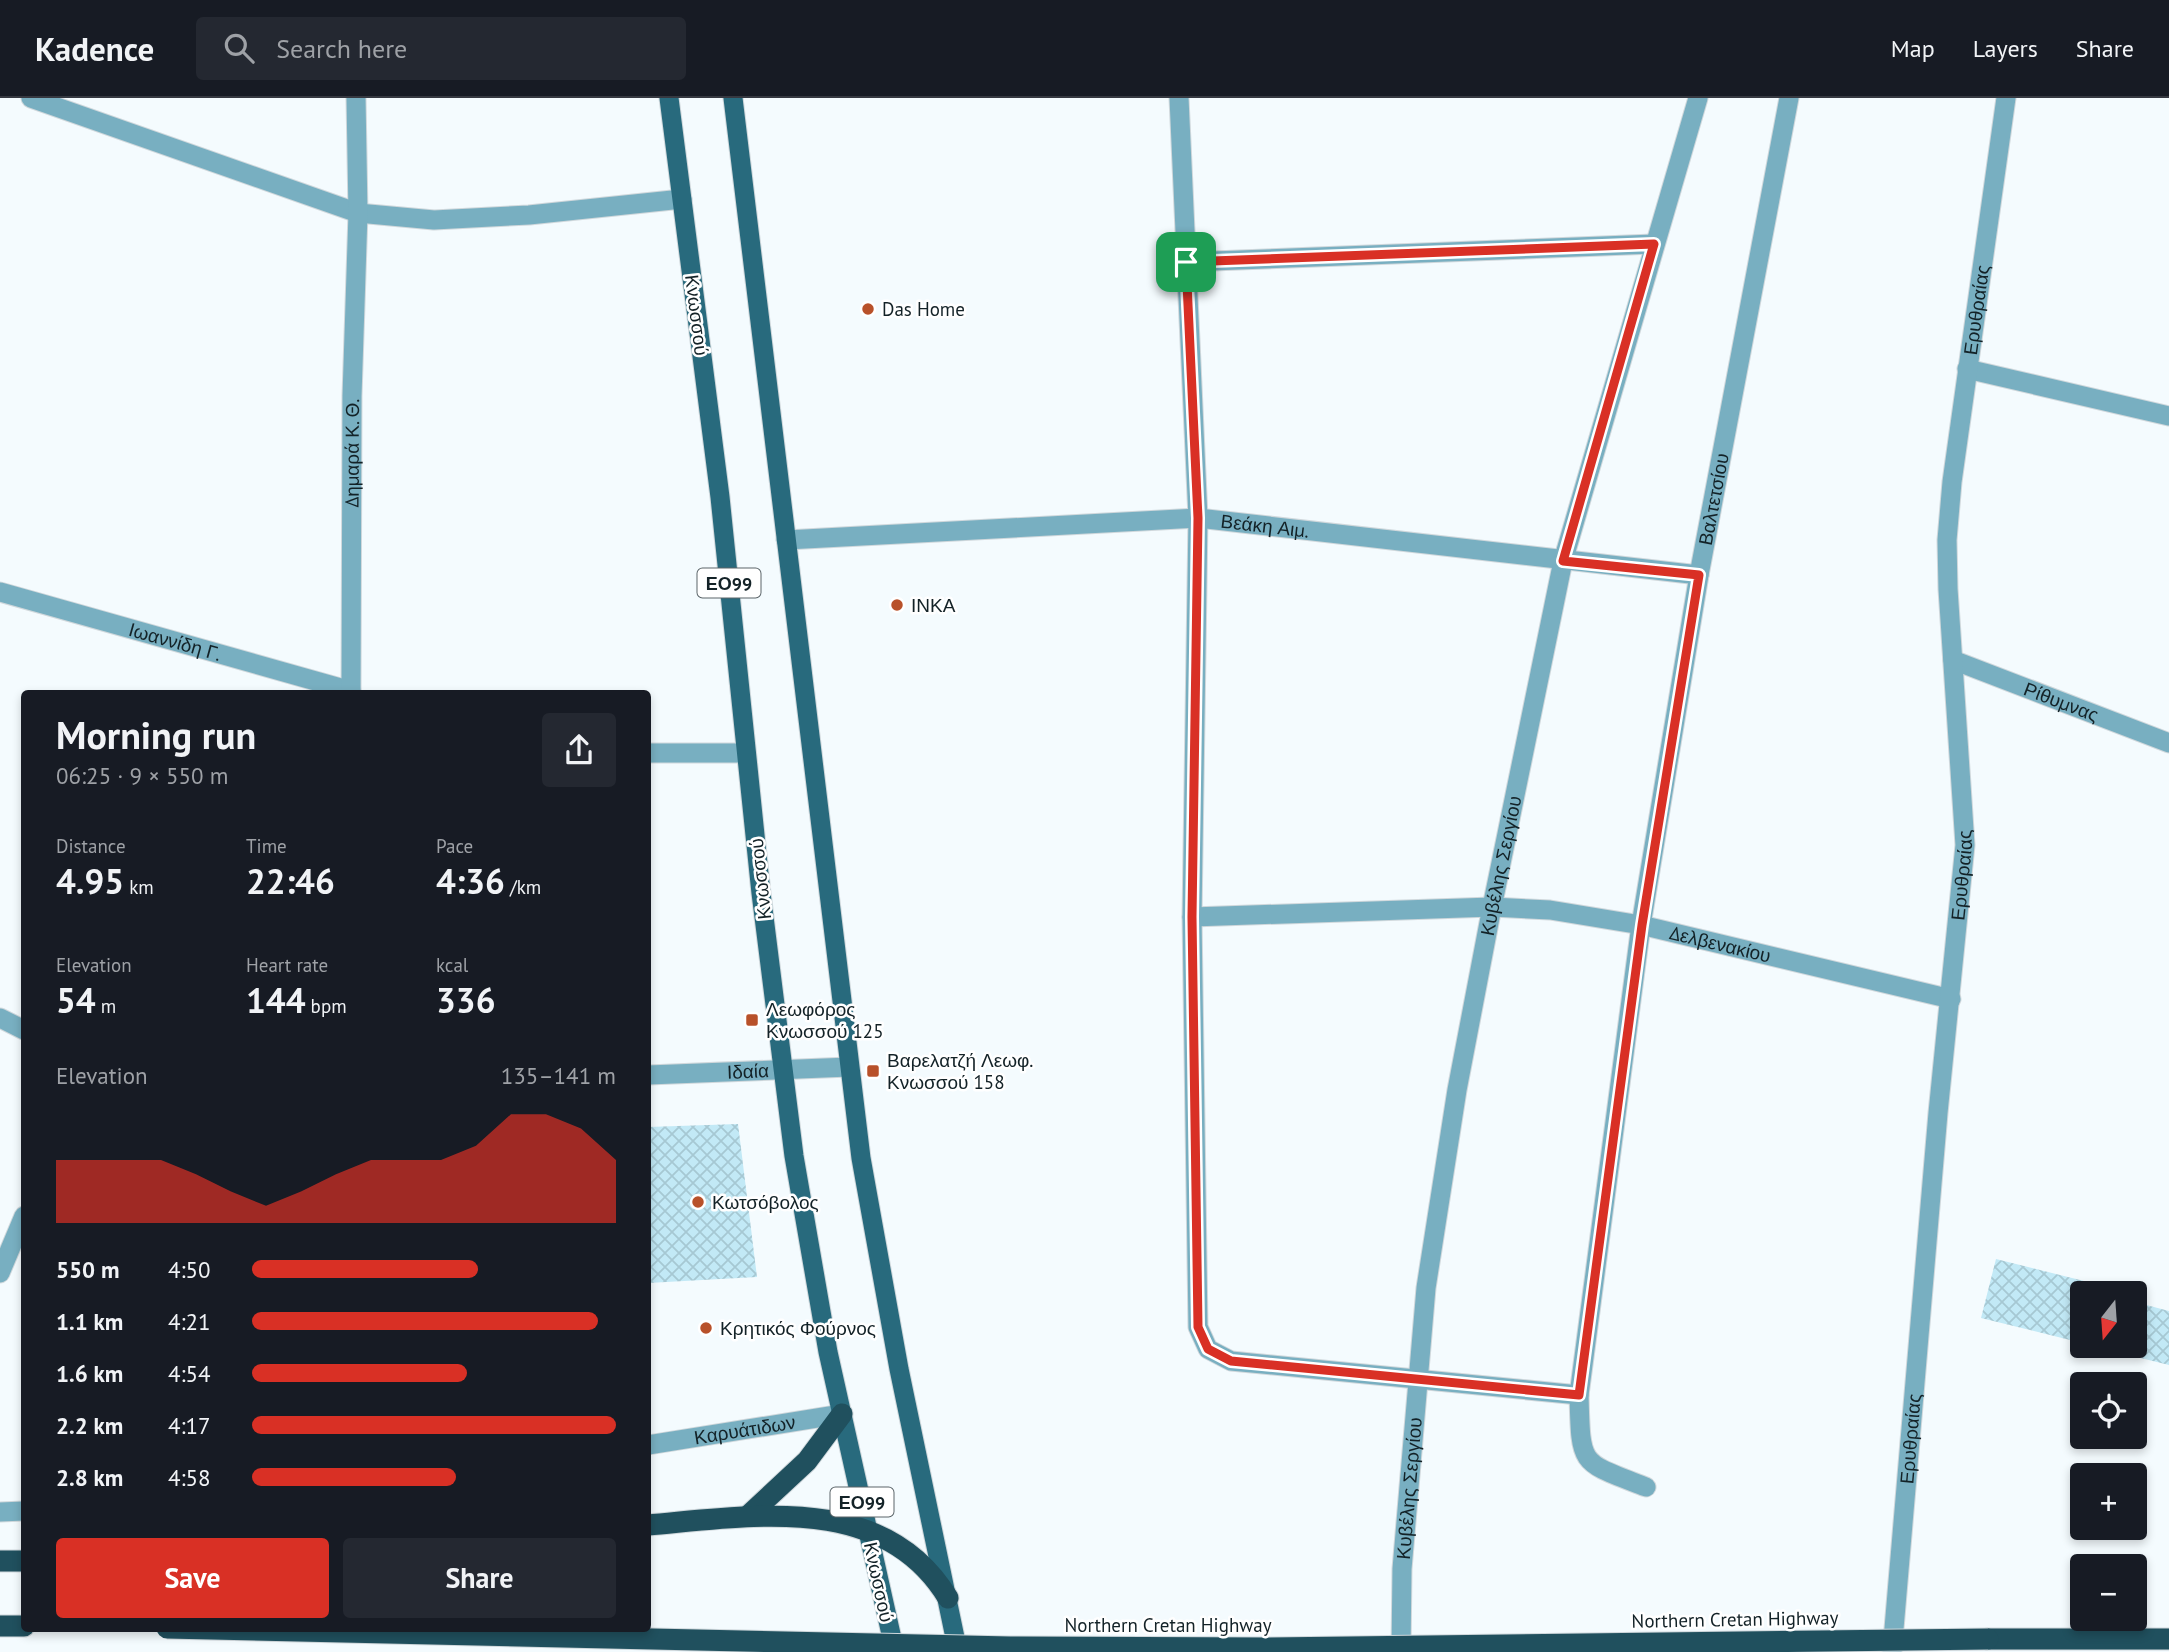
<!DOCTYPE html>
<html lang="en">
<head>
<meta charset="utf-8">
<style>
	body { margin:0; font-family:"PT Sans",sans-serif; background:#242831; color:#f1f3f6; height:100vh; display:flex; flex-direction:column; font-size:26px; white-space:nowrap }
	* { box-sizing:border-box; margin:0 }
	p { font-size:23px; color:#9ea1a6 }
	.icon { flex:none; width:38px; height:38px; fill:none; stroke:currentColor; stroke-width:2; stroke-linecap:round; stroke-linejoin:round }
	.map { position:relative; flex:1; overflow:hidden }
	.drawer { position:absolute; left:21px; top:592px; width:630px; height:942px; display:flex; flex-direction:column; background:#171b24; border-radius:7px; box-shadow:0 4px 10px #0003 }
	.drawer>* { flex:none }
	.needle { width:46px; rotate:197deg }
	.fabs { position:absolute; left:2070px; top:1183px; display:grid; gap:14px }
	.fabs a { display:grid; place-items:center; width:77px; height:77px; border-radius:7px; background:#171b24; box-shadow:0 4px 10px #0003; font-size:35px }
	.pin { position:absolute; display:grid; place-items:center; width:60px; height:60px; color:#fff; margin:-30px; border-radius:14px; box-shadow:0 4px 10px #0006 }
	.round { display:grid; place-items:center; flex:none; width:74px; height:74px; border-radius:7px; background:#242831 }
	.head { display:flex; align-items:center; justify-content:space-between; height:119px; padding:0 35px }
	h1 { font-size:38px; font-weight:800; line-height:52px }
	.stats { display:grid; grid-template-columns:repeat(3,1fr); gap:10px; height:119px; padding:7px 35px }
	.stats div { display:grid; align-content:center }
	.stats b { font-size:35px; font-weight:800 }
	.stats small { font-size:19px; font-weight:400 }
	.stats p { font-size:19px }
	.chart { height:196px; padding:14px 35px }
	.chart p { display:flex; justify-content:space-between }
	.chart svg { width:100%; height:126px; margin-top:7px; fill:#d93025; opacity:.7 }
	.primary-button { display:flex; gap:14px; margin-top:auto; padding:14px 35px }
	.primary-button a { flex:1; height:80px; border-radius:7px; background:#d93025; color:#fff; font-size:28px; font-weight:800; line-height:80px; text-align:center }
	.primary-button a+a { background:#242831; color:#f1f3f6 }
	ul { padding:0 35px; list-style:none; font-size:23px }
	li { display:grid; grid-template-columns:112px 84px 1fr; align-items:center; height:52px }
	li i { height:18px; border-radius:9px; background:#d93025 }
	header { display:flex; align-items:center; gap:42px; box-sizing:border-box; height:98px; padding:0 35px; background:#171b24; border-bottom:2px solid #363941 }
	header strong { font-size:33px }
	nav { display:flex; gap:38px; margin-inline-start:auto; font-size:24px }
	.search { width:490px; height:63px; background:#242831; display:flex; align-items:center; gap:18px; box-sizing:border-box; padding:0 24px; border-radius:7px; color:#9ea1a6; font-size:26px }
	.map>svg:first-child { display:block }
	.building { fill:url(#building-cross-hatch) }
	.lines { fill:none; stroke-linecap:round; stroke-linejoin:round }
	.minor-casing { stroke:#d0d8dc; stroke-width:21 }
	.primary-casing { stroke:#d0d8dc; stroke-width:21 }
	.motorway-casing { stroke:#d0d8dc; stroke-width:23 }
	.minor { stroke:#78afc1; stroke-width:19 }
	.primary { stroke:#286a7d; stroke-width:19 }
	.motorway { stroke:#20505e; stroke-width:21 }
	.motorway-bridge-casing { stroke:#d0d8dc; stroke-width:23; stroke-linecap:butt }
	.motorway-bridge { stroke:#20505e; stroke-width:21 }
	.route-casing { stroke:#fff; stroke-width:14 }
	.route { stroke:#d93025; stroke-width:9 }
	.poi-dot { fill:#b8512a; stroke:#fff; stroke-width:2.5 }
	.labels { text-anchor:middle; dominant-baseline:central; stroke-width:5; stroke-linejoin:round; paint-order:stroke }
	.shield { fill:#fff; stroke:#5a6468; stroke-width:2 }
	.shield-label { font-size:18px; font-weight:bold; fill:#132227 }
	.poi-label { font-size:19px; fill:#132227; stroke:#fff; text-anchor:start }
	.street-label { font-size:19px; fill:#132227; stroke:#fff }
</style>
</head>
<body>
<header>
<strong>Kadence</strong>
<div class="search"><svg class="icon" aria-label="search" viewBox="0 0 24 24"><circle cx="10" cy="10" r="6"/><path d="M15 15l6 6"/></svg>Search here</div>
<nav><a>Map</a><a>Layers</a><a>Share</a></nav>
</header>
<div class="map">
<svg width="2169" height="1554" viewBox="0 0 2169 1554">
	<defs>
		<pattern id="building-cross-hatch" width="8" height="8" patternUnits="userSpaceOnUse" patternTransform="scale(1.75)"><rect width="8" height="8" fill="#c2e9f6"/><path d="M0 0l8 8M0 8l8-8" fill="none" stroke="#a6c8d3"/></pattern>
	</defs>
	<rect width="100%" height="100%" fill="#f4fbfe"/>
	<g class="building">
		<path d="M 738,1026 L 757,1179 L 648,1185 L 648,1029 Z"/>
		<path d="M 1996,1161 L 2104,1188 L 2103,1195 L 2082,1195 L 2082,1245 L 1981,1220 Z"/>
		<path d="M 2135,1204 L 2169,1213 L 2169,1267 L 2096,1249 L 2135,1248 Z"/>
	</g>
	<g class="lines">
		<g class="minor-casing">
			<g id="minor">
				<path d="M 31,0 L 358,115 L 434,122 L 529,117 L 682,101"/>
				<path d="M 1179,0 L 1198,420 L 1192,819 L 1198,1229 L 1208,1251 L 1231,1263 L 1579,1297"/>
				<path d="M 1186,164 L 1654,146"/>
				<path d="M 1967,271 L 2169,318"/>
				<path id="s1" d="M 786,442 L 1198,420 L 1699,477"/>
				<path id="s2" d="M 0,494 L 351,593"/>
				<path id="s3" d="M 1953,562 L 2169,645"/>
				<path id="s4" d="M 351,595 L 352,298 L 358,115 L 356,0"/>
				<path d="M 648,655 L 746,655"/>
				<path id="s5" d="M 1192,819 L 1492,809 L 1550,812 L 1641,827 L 1951,901"/>
				<path d="M 0,920 L 24,932"/>
				<path id="s6" d="M 648,977 L 849,969"/>
				<path d="M 0,1175 L 24,1118"/>
				<path id="s7" d="M 648,1347 L 842,1316"/>
				<path id="s8" d="M 1646,1389 C 1579,1363 1581,1369 1579,1297 L 1641,827 L 1699,477 L 1789,0"/>
				<path d="M 0,1414 L 24,1413"/>
				<path id="s9" d="M 1401,1554 L 1402,1471 L 1426,1190 L 1457,992 L 1492,809 L 1563,463 L 1698,0"/>
				<path id="s10" d="M 1892,1554 L 1938,1015 L 1965,747 L 1948,491 L 1947,442 L 1952,384 L 2006,0"/>
			</g>
		</g>
		<g class="primary-casing">
			<g id="primary">
				<path d="M 669,0 L 720,399 L 761,795 L 794,1058 L 828,1254 L 895,1554"/>
				<path d="M 733,0 L 861,1060 L 899,1271 L 958,1554"/>
			</g>
		</g>
		<g class="motorway-casing">
			<g id="motorway">
				<path d="M 748,1418 L 807,1363 L 842,1316"/>
				<path d="M 648,1427 C 753,1418 884,1394 948,1500"/>
				<path d="M 0,1463 L 24,1463"/>
				<path d="M 0,1528 L 24,1528"/>
				<path d="M 1988,1541 L 2169,1541"/>
			</g>
		</g>
		<use href="#minor" class="minor"/>
		<use href="#primary" class="primary"/>
		<use href="#motorway" class="motorway"/>
		<g class="motorway-bridge-casing">
			<path id="motorway-bridge" d="M 167,1530 L 1010,1549 L 1268,1550 L 1988,1541"/>
		</g>
		<use href="#motorway-bridge" class="motorway-bridge"/>
	</g>
	<g class="lines">
		<g class="route-casing">
			<path id="route" d="M 1654,146 L 1563,463 L 1699,477 L 1642,827 L 1579,1297 L 1231,1263 L 1208,1251 L 1198,1229 L 1192,819 L 1198,420 L 1186,164 Z"/>
		</g>
		<use href="#route" class="route"/>
	</g>
	<g class="poi-dot">
		<circle cx="868" cy="211" r="7"/>
		<circle cx="897" cy="507" r="7"/>
		<rect x="745" y="915" width="14" height="14" rx="3.5"/>
		<rect x="866" y="966" width="14" height="14" rx="3.5"/>
		<circle cx="698" cy="1104" r="7"/>
		<circle cx="706" cy="1230" r="7"/>
	</g>
	<g class="labels">
		<g class="shield">
			<rect x="697.5" y="470.5" width="63" height="29" rx="5"/>
			<rect x="830.5" y="1389.5" width="63" height="29" rx="5"/>
		</g>
		<g class="shield-label">
			<text x="729" y="485">ΕΟ99</text>
			<text x="862" y="1404">ΕΟ99</text>
		</g>
		<g class="poi-label">
			<text x="882" y="211">Das Home</text>
			<text x="911" y="507">ΙΝΚΑ</text>
			<text x="766" y="911">Λεωφόρος<tspan x="766" dy="22">Κνωσσού 125</tspan></text>
			<text x="887" y="962">Βαρελατζή Λεωφ.<tspan x="887" dy="22">Κνωσσού 158</tspan></text>
			<text x="712" y="1104">Κωτσόβολος</text>
			<text x="720" y="1230">Κρητικός Φούρνος</text>
		</g>
		<g class="street-label">
			<text stroke="none"><textPath href="#s10" startOffset="1348">Ερυθραίας</textPath></text>
			<text transform="translate(697 217) rotate(83)">Κνωσσού</text>
			<text stroke="none"><textPath href="#s4" startOffset="240">Δημαρά Κ. Θ.</textPath></text>
			<text stroke="none"><textPath href="#s8" startOffset="1036">Βαλτετσίου</textPath></text>
			<text stroke="none"><textPath href="#s1" startOffset="480">Βεάκη Αιμ.</textPath></text>
			<text stroke="none"><textPath href="#s2" startOffset="182">Ιωαννίδη Γ.</textPath></text>
			<text stroke="none"><textPath href="#s3" startOffset="116">Ρίθυμνας</textPath></text>
			<text stroke="none"><textPath href="#s9" startOffset="794">Κυβέλης Σεργίου</textPath></text>
			<text stroke="none"><textPath href="#s10" startOffset="780">Ερυθραίας</textPath></text>
			<text transform="translate(760 781) rotate(-96)">Κνωσσού</text>
			<text stroke="none"><textPath href="#s5" startOffset="532">Δελβενακίου</textPath></text>
			<text stroke="none"><textPath href="#s6" startOffset="100">Ιδαία</textPath></text>
			<text stroke="none"><textPath href="#s7" startOffset="98">Καρυάτιδων</textPath></text>
			<text stroke="none"><textPath href="#s10" startOffset="214">Ερυθραίας</textPath></text>
			<text stroke="none"><textPath href="#s9" startOffset="164">Κυβέλης Σεργίου</textPath></text>
			<text transform="translate(879 1484) rotate(78)">Κνωσσού</text>
			<text transform="translate(1735 1521) rotate(-1)">Northern Cretan Highway</text>
			<text x="1168" y="1527">Northern Cretan Highway</text>
		</g>
	</g>
</svg>
<div class="fabs">
<a><svg class="needle" viewBox="-14 -14 28 28"><path d="M0-13l5 13h-10z" fill="#e53935"/><path d="M0 13l5-13h-10z" fill="#9ea1a6"/></svg></a>
<a><svg class="icon" aria-label="locate" viewBox="0 0 24 24"><circle cx="12" cy="12" r="6"/><path d="M12 2v4M12 18v4M2 12h4M18 12h4"/></svg></a>
<a>+</a>
<a>−</a>
</div>
<div class="pin" style="left:1186px;top:164px;background:#1e9e55"><svg class="icon" aria-label="arrive" viewBox="0 0 24 24"><path d="M6 21V4h12l-3 4 3 4H6"/></svg></div>
<section class="drawer">
<div class="head"><div><h1>Morning run</h1><p>06:25 · 9 × 550 m</p></div><a class="round"><svg class="icon" aria-label="share" viewBox="0 0 24 24"><path d="M12 15V3M7 8l5-5 5 5M5 13v7h14v-7"/></svg></a></div>
<div class="stats">
<div><p>Distance</p><b>4.95<small> km</small></b></div>
<div><p>Time</p><b>22:46</b></div>
<div><p>Pace</p><b>4:36<small> /km</small></b></div>
</div>
<div class="stats">
<div><p>Elevation</p><b>54<small> m</small></b></div>
<div><p>Heart rate</p><b>144<small> bpm</small></b></div>
<div><p>kcal</p><b>336</b></div>
</div>
<div class="chart"><p><span>Elevation</span>135–141 m</p>
<svg viewBox="0 0 160 44" preserveAspectRatio="none"><path d="M0 44V22L10 22L20 22L30 22L40 27L50 33L60 38L70 33L80 27L90 22L100 22L110 22L120 17L130 6L140 6L150 11L160 22V44z"/></svg>
</div>
<ul>
<li><b>550 m</b>4:50<i style="width:62%"></i></li>
<li><b>1.1 km</b>4:21<i style="width:95%"></i></li>
<li><b>1.6 km</b>4:54<i style="width:59%"></i></li>
<li><b>2.2 km</b>4:17<i style="width:100%"></i></li>
<li><b>2.8 km</b>4:58<i style="width:56%"></i></li>
</ul>
<div class="primary-button"><a>Save</a><a>Share</a></div>
</section>
</div>
</body>
</html>
